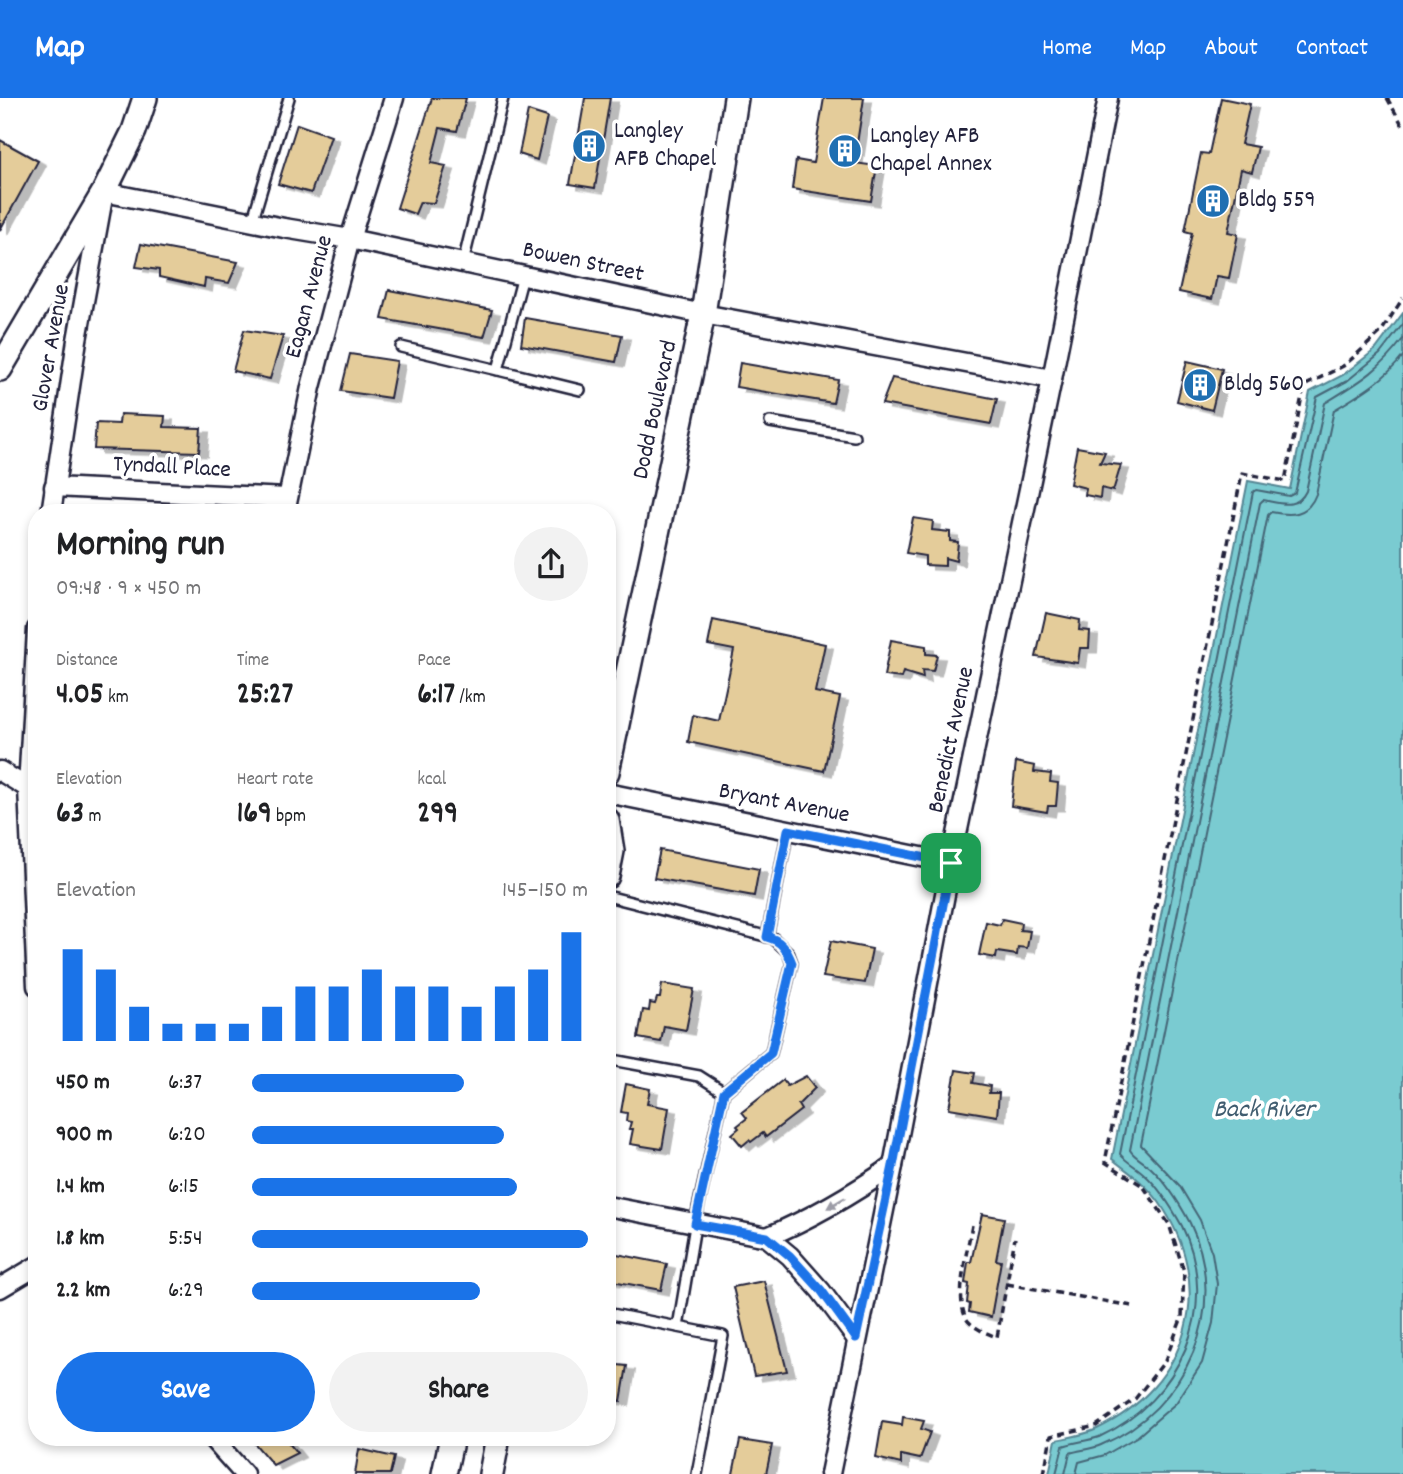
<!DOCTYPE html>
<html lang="en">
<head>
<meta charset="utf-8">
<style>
	body { margin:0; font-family:Dekko,sans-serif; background:#f2f2f2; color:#202124; height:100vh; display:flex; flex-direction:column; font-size:26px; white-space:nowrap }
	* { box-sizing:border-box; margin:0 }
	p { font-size:23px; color:#757577 }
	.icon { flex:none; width:38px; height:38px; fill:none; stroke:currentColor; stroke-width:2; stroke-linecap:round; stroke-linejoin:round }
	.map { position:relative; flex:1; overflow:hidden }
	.sheet { position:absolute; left:28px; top:406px; width:588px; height:942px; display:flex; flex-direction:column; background:#fff; border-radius:28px; box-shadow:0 4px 10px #0003 }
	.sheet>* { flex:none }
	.pin { position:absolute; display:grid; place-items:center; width:60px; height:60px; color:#fff; margin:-30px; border-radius:14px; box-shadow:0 4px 10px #0006 }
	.round { display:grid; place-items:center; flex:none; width:74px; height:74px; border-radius:37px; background:#f2f2f2 }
	.summary { display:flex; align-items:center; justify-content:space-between; height:119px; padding:0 28px }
	h1 { font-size:38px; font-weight:700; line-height:52px }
	.stats { display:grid; grid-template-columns:repeat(3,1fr); gap:10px; height:119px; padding:7px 28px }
	.stats div { display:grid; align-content:center }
	.stats b { font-size:30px; font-weight:700 }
	.stats small { font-size:19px; font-weight:400 }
	.stats p { font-size:19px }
	.chart { height:196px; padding:14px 28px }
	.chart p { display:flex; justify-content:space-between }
	.chart svg { width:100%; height:126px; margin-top:7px; stroke:#1a73e8; stroke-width:6 }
	.button { display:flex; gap:14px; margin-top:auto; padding:14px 28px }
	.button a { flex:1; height:80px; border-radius:42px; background:#1a73e8; color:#fff; font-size:28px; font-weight:700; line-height:80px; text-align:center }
	.button a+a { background:#f2f2f2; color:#202124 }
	ul { padding:0 28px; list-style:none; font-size:23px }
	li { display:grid; grid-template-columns:112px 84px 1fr; align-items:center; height:52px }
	li i { height:18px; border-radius:9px; background:#1a73e8 }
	header { display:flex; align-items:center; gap:42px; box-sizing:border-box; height:98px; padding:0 35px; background:#1a73e8; color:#fff }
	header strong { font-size:33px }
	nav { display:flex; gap:38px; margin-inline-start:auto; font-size:24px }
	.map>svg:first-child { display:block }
	.water { fill:#7acbd1; stroke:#578795; stroke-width:2 }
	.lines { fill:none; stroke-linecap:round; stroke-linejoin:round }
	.shore { stroke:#456677; stroke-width:2 }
	.building { fill:#e4cc9a; stroke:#22223b; stroke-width:2; filter:url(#shadow) }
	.service-casing { stroke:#22223b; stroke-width:14 }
	.minor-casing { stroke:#22223b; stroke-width:23 }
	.tertiary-casing { stroke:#22223b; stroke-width:28 }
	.path { stroke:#22223b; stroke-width:3.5; stroke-dasharray:7 5; stroke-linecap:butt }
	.service { stroke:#fff; stroke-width:9 }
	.minor { stroke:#fff; stroke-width:18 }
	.tertiary { stroke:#fff; stroke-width:23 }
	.oneway { fill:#9c9ca7 }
	.route-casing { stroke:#fff; stroke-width:14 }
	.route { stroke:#1a73e8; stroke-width:9 }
	.labels { text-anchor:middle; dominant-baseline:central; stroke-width:7; stroke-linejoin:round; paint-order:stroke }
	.poi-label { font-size:24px; fill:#22223b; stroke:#fff; text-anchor:start }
	.street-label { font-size:24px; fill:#22223b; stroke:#fff }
	.water-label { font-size:26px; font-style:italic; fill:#415d70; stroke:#fff }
</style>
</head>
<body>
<header>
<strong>Map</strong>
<nav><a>Home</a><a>Map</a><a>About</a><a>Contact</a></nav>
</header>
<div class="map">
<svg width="1403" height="1376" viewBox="0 0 1403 1376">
	<defs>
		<filter id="shadow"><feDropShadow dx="8" dy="4.5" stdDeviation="0" flood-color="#0004"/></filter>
	</defs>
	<rect width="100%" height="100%" fill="#fff"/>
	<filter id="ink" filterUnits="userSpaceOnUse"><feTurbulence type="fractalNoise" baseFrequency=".0143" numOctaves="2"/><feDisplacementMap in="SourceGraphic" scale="14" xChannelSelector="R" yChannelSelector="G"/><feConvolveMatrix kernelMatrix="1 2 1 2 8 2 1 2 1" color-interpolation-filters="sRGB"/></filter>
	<g filter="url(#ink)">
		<path class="water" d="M 1403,215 L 1403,1376 L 1049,1376 L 1056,1342 C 1069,1339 1085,1337 1097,1331 C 1189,1287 1218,1188 1159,1104 C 1146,1086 1129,1074 1112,1061 L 1248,383 L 1290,391 L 1310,294 L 1343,277 L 1376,251 Z"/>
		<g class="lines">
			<g class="shore">
				<path d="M 1056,1376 L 1063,1348 C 1074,1344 1088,1343 1099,1339 C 1179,1303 1222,1210 1182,1128 C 1172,1110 1160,1090 1144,1076 C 1137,1069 1126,1064 1120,1056 L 1253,394 L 1256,392 L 1289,398 L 1295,395 L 1317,299 L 1347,283 L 1380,256 L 1403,226"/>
				<path d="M 1065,1376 L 1070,1355 C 1080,1352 1092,1351 1101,1347 C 1187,1311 1231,1210 1190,1125 C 1180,1106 1166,1084 1150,1069 C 1143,1063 1134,1059 1130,1052 L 1260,405 L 1263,402 C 1280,405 1297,412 1306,393 L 1325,305 C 1359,284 1378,274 1403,241"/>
				<path d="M 1076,1376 L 1079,1364 L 1105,1357 L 1138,1338 L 1176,1305 L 1202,1265 L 1213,1225 L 1217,1186 L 1212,1155 L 1200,1122 L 1179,1087 L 1141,1047 L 1268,417 L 1271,414 C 1291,418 1308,418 1316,396 L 1334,312 C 1359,297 1385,282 1403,258"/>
			</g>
		</g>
		<g class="building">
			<path d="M 432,0 L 466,0 L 457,33 L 440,30 L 431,65 L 446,68 L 434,105 L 420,104 L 415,116 L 397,110 Z"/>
			<path d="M 585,0 L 610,0 L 595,90 L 570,86 Z"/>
			<path d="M 824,0 L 864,0 L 854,65 L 877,68 L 871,103 L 792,91 L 796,62 L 813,65 Z"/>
			<path d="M 1221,0 L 1250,6 L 1241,46 L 1258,49 L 1252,74 L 1241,71 L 1228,134 L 1238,136 L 1229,180 L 1217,178 L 1212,201 L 1179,194 L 1192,135 L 1185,133 L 1201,55 L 1209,56 Z"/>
			<path d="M 528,13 L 547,19 L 537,62 L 519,56 Z"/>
			<path d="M 297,26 L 331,38 L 311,95 L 278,86 Z"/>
			<path d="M 0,42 L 38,63 L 0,132 Z"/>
			<path d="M 141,146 L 238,164 L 229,185 L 205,181 L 204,189 L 159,179 L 159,172 L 136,169 Z"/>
			<path d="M 389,192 L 492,212 L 484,239 L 382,221 Z"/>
			<path d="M 525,220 L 622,237 L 616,264 L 521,247 Z"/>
			<path d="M 244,232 L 283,238 L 270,281 L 233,273 Z"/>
			<path d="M 350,256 L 397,263 L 390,300 L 341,293 Z"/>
			<path d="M 1187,263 L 1222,271 L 1212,312 L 1177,303 Z"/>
			<path d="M 740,265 L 838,282 L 833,305 L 736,289 Z"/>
			<path d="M 892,280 L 997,301 L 991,326 L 882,306 Z"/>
			<path d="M 120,316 L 165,318 L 164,329 L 201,330 L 199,354 L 94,351 L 96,325 L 119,326 Z"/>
			<path d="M 1077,349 L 1105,354 L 1100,365 L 1121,367 L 1113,393 L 1101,390 L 1100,400 L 1085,397 L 1086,390 L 1070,386 Z"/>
			<path d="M 913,420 L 933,423 L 932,432 L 950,434 L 950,443 L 958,444 L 956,463 L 945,460 L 945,468 L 925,467 L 925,458 L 906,455 Z"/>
			<path d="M 1046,515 L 1080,522 L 1079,532 L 1090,533 L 1089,550 L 1080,550 L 1078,565 L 1036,559 Z"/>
			<path d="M 713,522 L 825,546 L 815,594 L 840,599 L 824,673 L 688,644 L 693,617 L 719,623 L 734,552 L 708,547 Z"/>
			<path d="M 891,542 L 926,548 L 926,556 L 937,557 L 933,573 L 922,572 L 923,580 L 903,574 L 901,580 L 884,578 Z"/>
			<path d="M 1016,664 L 1035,668 L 1034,674 L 1051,676 L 1050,684 L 1058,685 L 1056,708 L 1048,708 L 1047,714 L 1011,708 Z"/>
			<path d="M 660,752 L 759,771 L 754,798 L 654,780 Z"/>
			<path d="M 1002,821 L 1021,825 L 1020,832 L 1030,833 L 1027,850 L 1018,849 L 1017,857 L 997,854 L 996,860 L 979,857 L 986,824 L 1000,827 Z"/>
			<path d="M 831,843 L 872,851 L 865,885 L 823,879 Z"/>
			<path d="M 662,886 L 694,891 L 686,932 L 664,928 L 661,944 L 638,940 L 643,912 L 649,913 L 650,905 L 655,906 L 657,900 L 660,900 Z"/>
			<path d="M 956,972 L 975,975 L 973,985 L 990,988 L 989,995 L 999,995 L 997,1018 L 949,1010 Z"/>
			<path d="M 806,978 L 815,990 L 798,1007 L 801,1012 L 766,1039 L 763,1035 L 751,1044 L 749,1042 L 742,1048 L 732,1036 L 739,1030 L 737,1028 L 747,1020 L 742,1014 L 783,982 L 787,988 Z"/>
			<path d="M 626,986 L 650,991 L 647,1006 L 669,1010 L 662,1051 L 630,1046 L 633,1031 L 629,1031 L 631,1024 L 626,1023 L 627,1015 L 621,1014 Z"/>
			<path d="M 982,1116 L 1004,1120 L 996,1162 L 1001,1163 L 991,1219 L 969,1214 L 970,1206 L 967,1205 L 969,1186 L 965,1185 L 968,1164 L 971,1164 Z"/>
			<path d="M 607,1154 L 667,1166 L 661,1192 L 607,1182 Z"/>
			<path d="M 764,1183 L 787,1273 L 754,1278 L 733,1189 Z"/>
			<path d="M 607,1266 L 627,1268 L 621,1303 L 607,1301 Z"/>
			<path d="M 903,1319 L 924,1323 L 921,1331 L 930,1334 L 920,1361 L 901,1357 L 901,1366 L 876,1360 L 882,1324 L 902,1327 Z"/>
			<path d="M 249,1339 L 284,1339 L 297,1355 L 273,1367 Z"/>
			<path d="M 740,1342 L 772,1347 L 766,1376 L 733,1376 Z"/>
			<path d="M 359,1351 L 394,1359 L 390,1376 L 355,1376 Z"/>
		</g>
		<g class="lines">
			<g class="service-casing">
				<g id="service">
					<path d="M 252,124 L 289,0"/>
					<path d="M 463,165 L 503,0"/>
					<path d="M 523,178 L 498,272 L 580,292"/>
					<path d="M 401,249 L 498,272"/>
					<path d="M 770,324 L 854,338"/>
					<path d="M 607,798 L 773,840 L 788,854 L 792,865 L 771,955 L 724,994"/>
					<path d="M 767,839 L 788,732"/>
					<path d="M 607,961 L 699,978 L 724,994 L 698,1110 L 678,1229 L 607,1215"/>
					<path d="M 678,1229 L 723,1238 L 697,1376"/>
				</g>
			</g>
			<g class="minor-casing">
				<g id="minor">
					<path d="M 54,389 L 287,400"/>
					<path d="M 51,415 L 77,242 L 104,94 L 284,130 L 350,141 L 703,216 L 1052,281"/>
					<path d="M 285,415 L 311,289 L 350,141 L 394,0"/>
					<path d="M 37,531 L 28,690 L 37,888"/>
					<path d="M 0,673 L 28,690 L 37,689"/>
					<path d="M 607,695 L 951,765"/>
					<path d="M 607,1108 L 767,1139 L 790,1158 L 821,1193 L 856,1240"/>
					<path d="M 767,1139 C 812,1120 853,1096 893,1068"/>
					<path d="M 0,1190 L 37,1168"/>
					<path d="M 211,1339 L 244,1376"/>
					<path d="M 830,1376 L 893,1068 L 951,765 L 1052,281 L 1108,0"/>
				</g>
			</g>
			<g class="tertiary-casing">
				<g id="tertiary">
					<path d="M 0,271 L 104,94 L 134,33 L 145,0"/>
					<path d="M 607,674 L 703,216 L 736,0"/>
					<path d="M 607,722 L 612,753 L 607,778"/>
					<path d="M 444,1376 L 452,1339"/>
					<path d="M 491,1376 L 498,1339"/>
				</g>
			</g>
			<g class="path">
				<path d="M 1387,0 L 1403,28"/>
				<path d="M 972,1127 C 968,1150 953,1204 968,1223 C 975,1231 988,1236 997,1239 L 1015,1140"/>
				<path d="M 1007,1186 L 1132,1208"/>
				<path d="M 1044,1376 L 1051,1338 L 1096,1328 L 1135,1301 L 1165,1263 L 1182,1219 L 1184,1173 L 1169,1126 L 1143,1088 L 1105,1064 L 1242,375 L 1285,383 L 1304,288 L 1345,267 L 1381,234 L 1403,200"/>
			</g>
			<use href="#service" class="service"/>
			<use href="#minor" class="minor"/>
			<use href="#tertiary" class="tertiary"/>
		</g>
		<defs><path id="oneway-solid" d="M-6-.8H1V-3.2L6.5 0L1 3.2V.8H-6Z" transform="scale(1.75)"/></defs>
		<use class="oneway" href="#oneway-solid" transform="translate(836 1105) rotate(150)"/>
	</g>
	<g class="lines" filter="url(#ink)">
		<g class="route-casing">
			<path id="route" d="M 788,732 L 951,765 L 893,1068 L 856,1240 L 821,1192 L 790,1158 L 767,1139 L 695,1126 L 724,994 L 771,955 L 792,865 C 787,852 781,842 767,839 Z"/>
		</g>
		<use href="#route" class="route"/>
	</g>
	<defs>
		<g id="building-disc" transform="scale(1.75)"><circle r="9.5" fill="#1f6fb2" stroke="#fff"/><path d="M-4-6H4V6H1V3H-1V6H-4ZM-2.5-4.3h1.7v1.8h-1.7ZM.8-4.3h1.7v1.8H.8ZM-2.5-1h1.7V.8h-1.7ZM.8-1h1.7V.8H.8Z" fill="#fff"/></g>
	</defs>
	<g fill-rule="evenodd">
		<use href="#building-disc" x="589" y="48"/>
		<use href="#building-disc" x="845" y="53"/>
		<use href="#building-disc" x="1213" y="103"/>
		<use href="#building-disc" x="1200" y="287"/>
	</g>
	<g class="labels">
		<g class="poi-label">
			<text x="614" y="34">Langley<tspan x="614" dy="28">AFB Chapel</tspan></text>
			<text x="870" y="39">Langley AFB<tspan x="870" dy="28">Chapel Annex</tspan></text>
			<text x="1238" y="103">Bldg 559</text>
			<text x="1224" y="287">Bldg 560</text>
		</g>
		<g class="street-label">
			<text transform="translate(583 165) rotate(12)">Bowen Street</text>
			<text transform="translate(310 199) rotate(-75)">Eagan Avenue</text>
			<text transform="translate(52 250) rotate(-80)">Glover Avenue</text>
			<text transform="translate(656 312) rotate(-78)">Dodd Boulevard</text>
			<text transform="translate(172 370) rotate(3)">Tyndall Place</text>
			<text transform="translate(952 642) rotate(-78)">Benedict Avenue</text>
			<text transform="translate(784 706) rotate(11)">Bryant Avenue</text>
		</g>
		<g class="water-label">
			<text x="1264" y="1012">Back River</text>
		</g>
	</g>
</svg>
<div class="pin" style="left:951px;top:765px;background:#1e9e55"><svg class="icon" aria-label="arrive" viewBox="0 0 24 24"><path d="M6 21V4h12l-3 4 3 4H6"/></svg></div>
<section class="sheet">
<div class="summary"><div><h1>Morning run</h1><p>09:48 · 9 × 450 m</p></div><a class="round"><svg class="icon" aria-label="share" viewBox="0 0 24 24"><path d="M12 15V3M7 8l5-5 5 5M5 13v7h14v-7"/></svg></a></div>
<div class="stats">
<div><p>Distance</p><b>4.05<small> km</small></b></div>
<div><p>Time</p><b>25:27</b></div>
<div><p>Pace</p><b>6:17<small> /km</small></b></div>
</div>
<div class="stats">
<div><p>Elevation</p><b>63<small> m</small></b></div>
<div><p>Heart rate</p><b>169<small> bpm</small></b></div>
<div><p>kcal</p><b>299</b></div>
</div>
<div class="chart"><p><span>Elevation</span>145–150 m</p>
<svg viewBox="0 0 160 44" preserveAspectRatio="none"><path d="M5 44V12M15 44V19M25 44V32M35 44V38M45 44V38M55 44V38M65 44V32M75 44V25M85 44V25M95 44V19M105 44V25M115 44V25M125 44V32M135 44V25M145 44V19M155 44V6"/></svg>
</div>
<ul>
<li><b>450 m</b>6:37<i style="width:63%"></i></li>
<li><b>900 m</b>6:20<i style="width:75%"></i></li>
<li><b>1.4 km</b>6:15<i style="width:79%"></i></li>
<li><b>1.8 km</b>5:54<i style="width:100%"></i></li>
<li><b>2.2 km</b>6:29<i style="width:68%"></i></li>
</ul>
<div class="button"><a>Save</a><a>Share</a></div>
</section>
</div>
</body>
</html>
